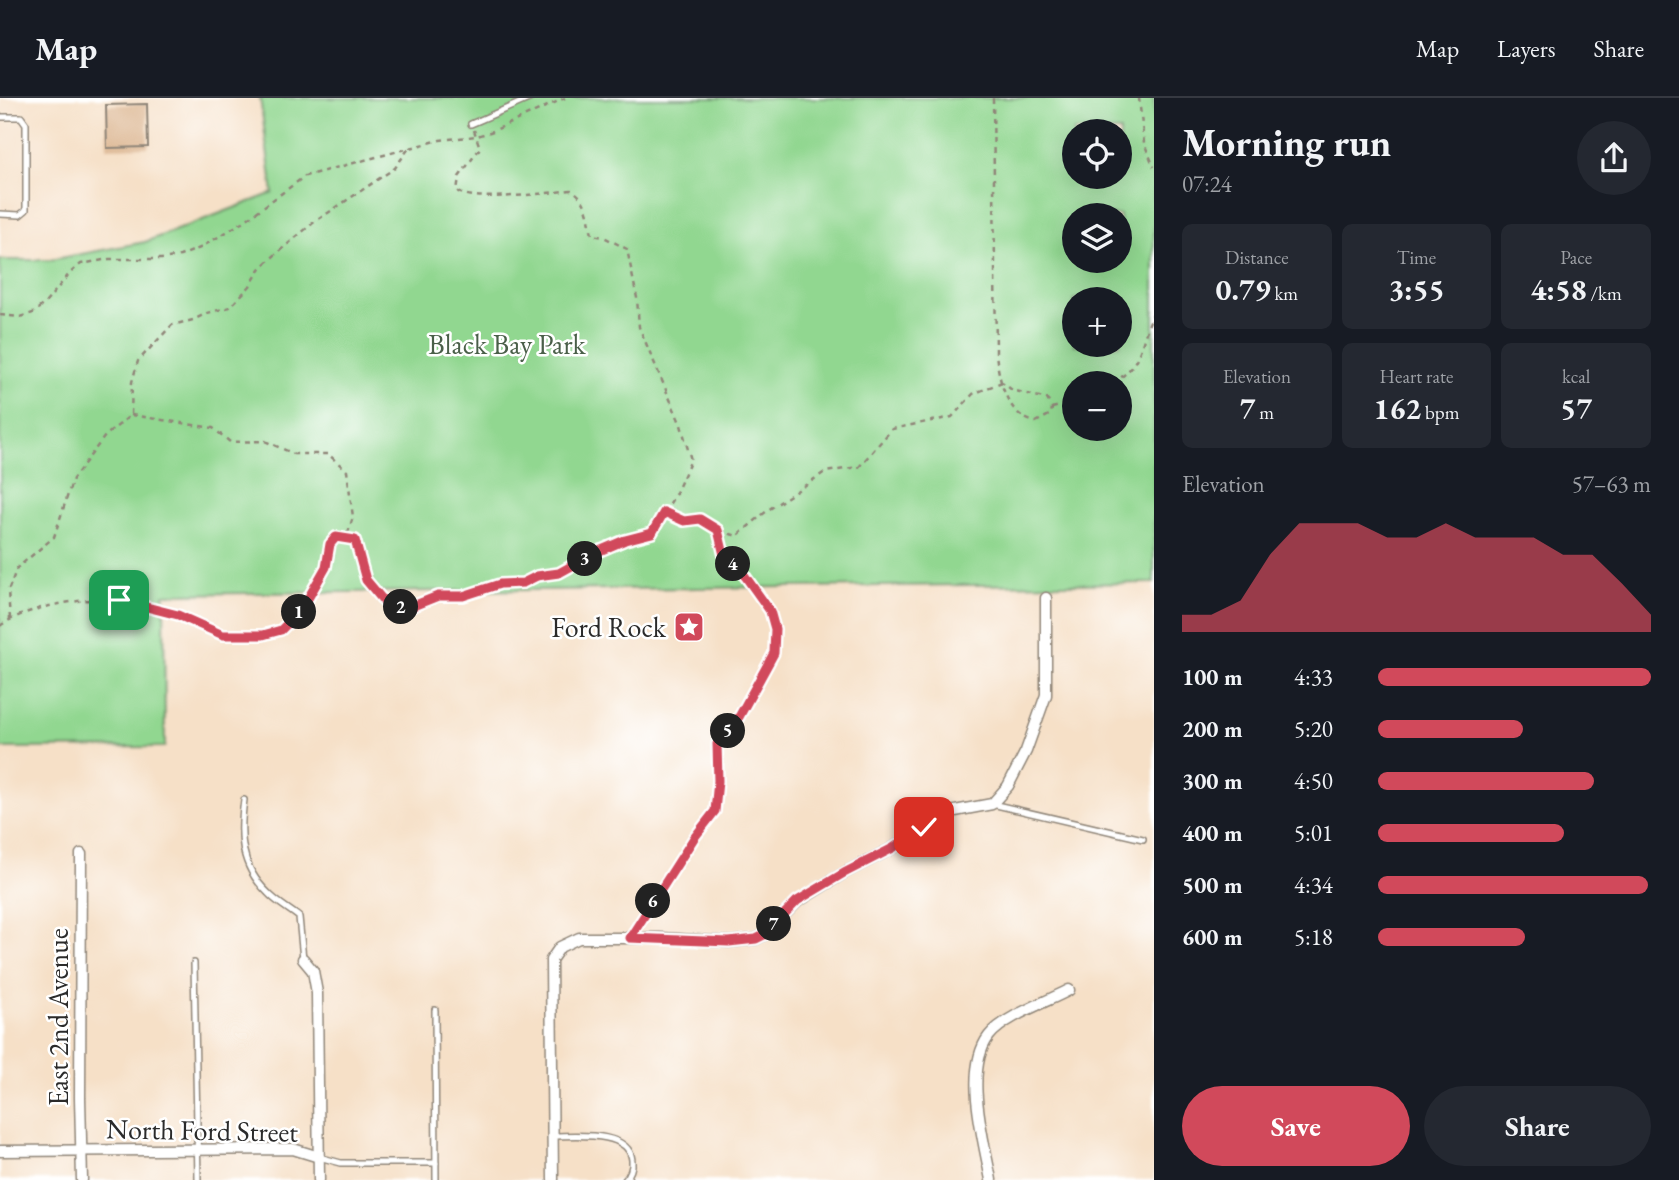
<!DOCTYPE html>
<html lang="en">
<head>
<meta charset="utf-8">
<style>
	body { margin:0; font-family:"EB Garamond",serif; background:#242831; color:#f1f3f6; height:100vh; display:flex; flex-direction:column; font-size:26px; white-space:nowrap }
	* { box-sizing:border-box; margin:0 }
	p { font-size:23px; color:#9ea1a6 }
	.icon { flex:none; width:38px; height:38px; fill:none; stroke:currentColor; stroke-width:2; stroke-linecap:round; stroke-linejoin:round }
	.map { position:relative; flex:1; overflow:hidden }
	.panel { display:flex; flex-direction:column; background:#171b24; width:525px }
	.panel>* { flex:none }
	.tools { position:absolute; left:1062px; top:21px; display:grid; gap:14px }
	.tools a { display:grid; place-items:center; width:70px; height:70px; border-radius:50%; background:#171b24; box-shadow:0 7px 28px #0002; font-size:35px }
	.pin { position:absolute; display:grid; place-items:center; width:60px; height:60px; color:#fff; margin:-30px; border-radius:14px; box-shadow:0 4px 10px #0006 }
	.km { position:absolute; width:35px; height:35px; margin:-18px; border-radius:50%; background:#222; color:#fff; font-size:19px; line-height:35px; text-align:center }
	.round { display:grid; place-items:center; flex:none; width:74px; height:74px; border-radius:37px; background:#242831 }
	.headline { display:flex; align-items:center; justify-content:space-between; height:119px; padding:0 28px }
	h1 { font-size:38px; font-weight:700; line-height:52px }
	.metrics { display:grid; grid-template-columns:repeat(3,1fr); gap:10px; height:119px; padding:7px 28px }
	.metrics div { display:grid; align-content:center; border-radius:10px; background:#242831; text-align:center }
	.metrics b { font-size:30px; font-weight:700 }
	.metrics small { font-size:19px; font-weight:400 }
	.metrics p { font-size:19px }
	.chart { height:196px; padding:14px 28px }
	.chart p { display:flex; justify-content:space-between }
	.chart svg { width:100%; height:126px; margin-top:7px; fill:#d1495b; opacity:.7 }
	.button { display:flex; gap:14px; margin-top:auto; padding:14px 28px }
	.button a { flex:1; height:80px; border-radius:42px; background:#d1495b; color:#fff; font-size:28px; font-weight:700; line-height:80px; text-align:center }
	.button a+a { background:#242831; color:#f1f3f6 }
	ul { padding:0 28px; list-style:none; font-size:23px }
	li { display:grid; grid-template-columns:112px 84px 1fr; align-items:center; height:52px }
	li i { height:18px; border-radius:9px; background:#d1495b }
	header { display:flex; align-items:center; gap:42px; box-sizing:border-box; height:98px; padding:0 35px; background:#171b24; border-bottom:2px solid #363941 }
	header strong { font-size:33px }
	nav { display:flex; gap:38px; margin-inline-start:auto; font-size:24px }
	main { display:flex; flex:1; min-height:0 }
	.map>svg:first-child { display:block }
	.green { fill:#91d790; stroke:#5e815e; stroke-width:2; fill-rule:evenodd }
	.building { fill:#dfbc9a }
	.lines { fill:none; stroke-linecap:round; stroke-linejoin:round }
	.lane-casing { stroke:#908679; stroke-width:8 }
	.street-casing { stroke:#908679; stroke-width:13 }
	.path { stroke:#908679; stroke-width:2.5; stroke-dasharray:5 5; stroke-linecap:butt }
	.lane { stroke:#fff; stroke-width:5 }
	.street { stroke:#fff; stroke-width:10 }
	.route-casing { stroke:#fff; stroke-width:14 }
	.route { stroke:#d1495b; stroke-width:9 }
	.labels { text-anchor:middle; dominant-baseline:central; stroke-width:5; stroke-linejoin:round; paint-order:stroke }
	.park-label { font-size:28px; fill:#4a5f49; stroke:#fff }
	.poi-label { font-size:28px; fill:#2b2b2b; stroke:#fff; text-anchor:end }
	.street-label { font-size:28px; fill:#2b2b2b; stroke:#fff }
</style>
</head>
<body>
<header>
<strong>Map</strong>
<nav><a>Map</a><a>Layers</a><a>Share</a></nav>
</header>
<main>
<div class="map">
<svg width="1154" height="1082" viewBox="0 0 1154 1082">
	<rect width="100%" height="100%" fill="#fff"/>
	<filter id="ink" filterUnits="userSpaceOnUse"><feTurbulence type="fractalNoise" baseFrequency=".0143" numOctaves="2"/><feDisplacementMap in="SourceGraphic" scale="14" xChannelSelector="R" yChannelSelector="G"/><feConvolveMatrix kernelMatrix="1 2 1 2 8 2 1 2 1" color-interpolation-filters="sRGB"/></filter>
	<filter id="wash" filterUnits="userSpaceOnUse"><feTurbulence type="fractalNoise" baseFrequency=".00686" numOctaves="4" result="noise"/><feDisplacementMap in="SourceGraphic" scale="28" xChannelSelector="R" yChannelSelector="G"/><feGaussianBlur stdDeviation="1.57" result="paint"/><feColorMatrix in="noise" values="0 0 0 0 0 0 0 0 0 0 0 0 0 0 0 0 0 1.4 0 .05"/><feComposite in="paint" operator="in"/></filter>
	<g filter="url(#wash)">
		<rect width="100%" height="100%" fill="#f6e0c7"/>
		<path class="green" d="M 260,0 L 1154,0 L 1154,485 L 164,496 L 165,649 L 0,650 L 0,162 L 50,162 L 145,144 L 273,95 ZM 1074,33 L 1120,33 L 1120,79 L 1074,79 ZM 1074,117 L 1120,117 L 1120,163 L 1074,163 ZM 1074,201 L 1120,201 L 1120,247 L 1074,247 ZM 1074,285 L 1120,285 L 1120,331 L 1074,331 Z"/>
		<g id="blocks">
			<path class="building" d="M 147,6 L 148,49 L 107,50 L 106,7 Z"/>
		</g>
	</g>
	<g filter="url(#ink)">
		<use href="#blocks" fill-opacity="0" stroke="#908679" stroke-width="2"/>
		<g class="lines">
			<g class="lane-casing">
				<g id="lane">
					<path d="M 0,19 L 21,19 L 26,26 L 26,112 L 20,117 L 0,116"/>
					<path d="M 471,26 L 531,0"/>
					<path d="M 244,702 C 239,738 240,768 268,795 C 276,804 289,811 299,819 L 303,861"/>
					<path d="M 992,706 L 1143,741"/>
					<path d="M 194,865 L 198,1082"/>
					<path d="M 435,912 L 436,1082"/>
					<path d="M 554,1038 C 575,1038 629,1032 632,1062 C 633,1069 630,1077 625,1082"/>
					<path d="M 319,1059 L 341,1065 L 436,1065"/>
				</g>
			</g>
			<g class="street-casing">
				<g id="street">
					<path d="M 81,756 L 80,1000 L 82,1082"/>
					<path d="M 303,861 L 313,873 L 317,895 L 319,1082"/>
					<path d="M 0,1053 L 293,1051 L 319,1059"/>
					<path d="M 553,1082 L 551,862 L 560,849 L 579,840 L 660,840 L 729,844 L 756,841 L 764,837 L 797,804 L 844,775 L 893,750 L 936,721 L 955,713 L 992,706 L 1008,688 L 1026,653 L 1046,597 L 1046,500"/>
					<path d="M 991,1082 C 984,1042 963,972 989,938 C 1005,918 1047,904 1069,892"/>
				</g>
			</g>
			<g class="path">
				<path d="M 993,0 L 996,254 C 998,279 1006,319 1036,324 L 1051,316 L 1052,310 L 1047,301 L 1012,292 L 1002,284"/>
				<path d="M 1139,0 L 1144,45 L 1154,69"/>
				<path d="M 0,217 L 20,219 L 33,215 L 46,204 L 70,175 L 81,166 L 109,161 L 161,161 L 180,158 L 200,150 L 243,124 L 305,78 L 440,42 L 477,38 L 493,33 L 565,0"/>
				<path d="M 1113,285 C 1145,265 1139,244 1154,214"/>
				<path d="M 1052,310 L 1074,304"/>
				<path d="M 131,317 L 213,330 L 230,344 L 265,343 L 294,356 L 328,356 L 347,373 L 353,419 L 346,441"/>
				<path d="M 666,415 L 684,423 L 700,420 L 718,432 L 737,438 L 768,412 L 825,374 L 859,369 L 892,331 L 952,319 L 973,296 L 1002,284"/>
				<path d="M 10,521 L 8,493 L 17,470 L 54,439 L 73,381 L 105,338 L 131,317 L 132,284 L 138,263 L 172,227 L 193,222 L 207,215 L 230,209 L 250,188 L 260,171 L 276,156 L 313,125 L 395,70 L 409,50"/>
				<path d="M 0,528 C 27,508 85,499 119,502 C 155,505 187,525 220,536 C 234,540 273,538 283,530 C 302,515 316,490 326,468 C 331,457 328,448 336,439 L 355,442 L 366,482 L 387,507 L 408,510 L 438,498 L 462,498 L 500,487 L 523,486 L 536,478 L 559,475 L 625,442 L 652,435 L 675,397 L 691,362 L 681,327 L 639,229 L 637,200 L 627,151 L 604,139 L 592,137 C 589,121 587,99 571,92 C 550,95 472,105 457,93 L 459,79 L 480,50 L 474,32"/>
				<path d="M 638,828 L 694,740 L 715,713 L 718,683 L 717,646 L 739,619 L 774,555 L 775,531 L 770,513 L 745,478 L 724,456 L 718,432"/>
			</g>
			<use href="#lane" class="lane"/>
			<use href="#street" class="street"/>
		</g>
	</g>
	<g class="lines" filter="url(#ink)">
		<g class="route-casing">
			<path id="route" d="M 119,502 L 178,517 L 223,537 L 263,537 L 281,532 L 302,511 L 326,469 L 330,446 L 336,439 L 355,442 L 366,482 L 387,507 L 408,510 L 438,498 L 463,498 L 500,486 L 523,485 L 537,478 L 559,475 L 597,454 L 625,442 L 652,435 L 664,414 L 684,423 L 700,421 L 718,432 L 724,457 L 745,478 L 770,513 L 775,531 L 774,555 L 739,619 L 717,646 L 718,683 L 715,713 L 694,740 L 630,840 L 729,844 L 756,841 L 764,837 L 797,803 L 844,775 L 893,750 L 924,729"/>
		</g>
		<use href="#route" class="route"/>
	</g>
	<defs>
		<g id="sight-square" transform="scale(1.575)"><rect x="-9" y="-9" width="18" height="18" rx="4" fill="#d1495b" stroke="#fff"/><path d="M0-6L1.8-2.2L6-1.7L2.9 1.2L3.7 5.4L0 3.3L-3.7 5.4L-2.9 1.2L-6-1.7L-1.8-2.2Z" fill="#fff"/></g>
	</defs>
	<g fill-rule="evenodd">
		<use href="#sight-square" x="689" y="529"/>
	</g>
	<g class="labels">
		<g class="park-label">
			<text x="507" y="246">Black Bay Park</text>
		</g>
		<g class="poi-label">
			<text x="666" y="529">Ford Rock</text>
		</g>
		<g class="street-label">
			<text transform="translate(58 919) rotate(-90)">East 2nd Avenue</text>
			<text transform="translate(202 1032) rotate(1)">North Ford Street</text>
		</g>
	</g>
</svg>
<div class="tools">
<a><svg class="icon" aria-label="locate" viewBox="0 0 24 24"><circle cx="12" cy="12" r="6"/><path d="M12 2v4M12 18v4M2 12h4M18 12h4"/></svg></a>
<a><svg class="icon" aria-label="layers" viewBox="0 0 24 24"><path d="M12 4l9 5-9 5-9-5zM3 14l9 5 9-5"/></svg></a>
<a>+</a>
<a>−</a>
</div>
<div class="pin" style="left:119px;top:502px;background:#1e9e55"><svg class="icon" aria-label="arrive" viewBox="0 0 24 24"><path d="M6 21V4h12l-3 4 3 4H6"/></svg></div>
<div class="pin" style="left:924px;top:729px;background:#d93025"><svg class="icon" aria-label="check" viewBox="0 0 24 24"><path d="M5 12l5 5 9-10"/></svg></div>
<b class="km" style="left:299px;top:514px">1</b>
<b class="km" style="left:401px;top:509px">2</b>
<b class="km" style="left:585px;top:461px">3</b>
<b class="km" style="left:733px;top:466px">4</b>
<b class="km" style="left:728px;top:633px">5</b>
<b class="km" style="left:653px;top:803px">6</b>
<b class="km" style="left:774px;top:826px">7</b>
</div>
<section class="panel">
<div class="headline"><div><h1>Morning run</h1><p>07:24</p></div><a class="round"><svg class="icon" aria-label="share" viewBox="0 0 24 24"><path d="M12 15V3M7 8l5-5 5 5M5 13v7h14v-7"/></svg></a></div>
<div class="metrics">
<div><p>Distance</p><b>0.79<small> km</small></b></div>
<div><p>Time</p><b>3:55</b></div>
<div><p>Pace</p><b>4:58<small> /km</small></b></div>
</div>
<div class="metrics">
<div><p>Elevation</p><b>7<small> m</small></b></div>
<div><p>Heart rate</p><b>162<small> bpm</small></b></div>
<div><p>kcal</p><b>57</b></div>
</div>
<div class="chart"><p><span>Elevation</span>57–63 m</p>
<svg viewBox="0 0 160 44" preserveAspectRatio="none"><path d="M0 44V38L10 38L20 33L30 17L40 6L50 6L60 6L70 11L80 11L90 6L100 11L110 11L120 11L130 17L140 17L150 27L160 38V44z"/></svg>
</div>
<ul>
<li><b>100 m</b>4:33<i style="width:100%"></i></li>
<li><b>200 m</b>5:20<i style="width:53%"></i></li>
<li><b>300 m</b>4:50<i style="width:79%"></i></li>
<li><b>400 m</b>5:01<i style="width:68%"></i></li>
<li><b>500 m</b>4:34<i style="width:99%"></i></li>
<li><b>600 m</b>5:18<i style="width:54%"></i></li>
</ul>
<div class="button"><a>Save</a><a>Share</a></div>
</section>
</main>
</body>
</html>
